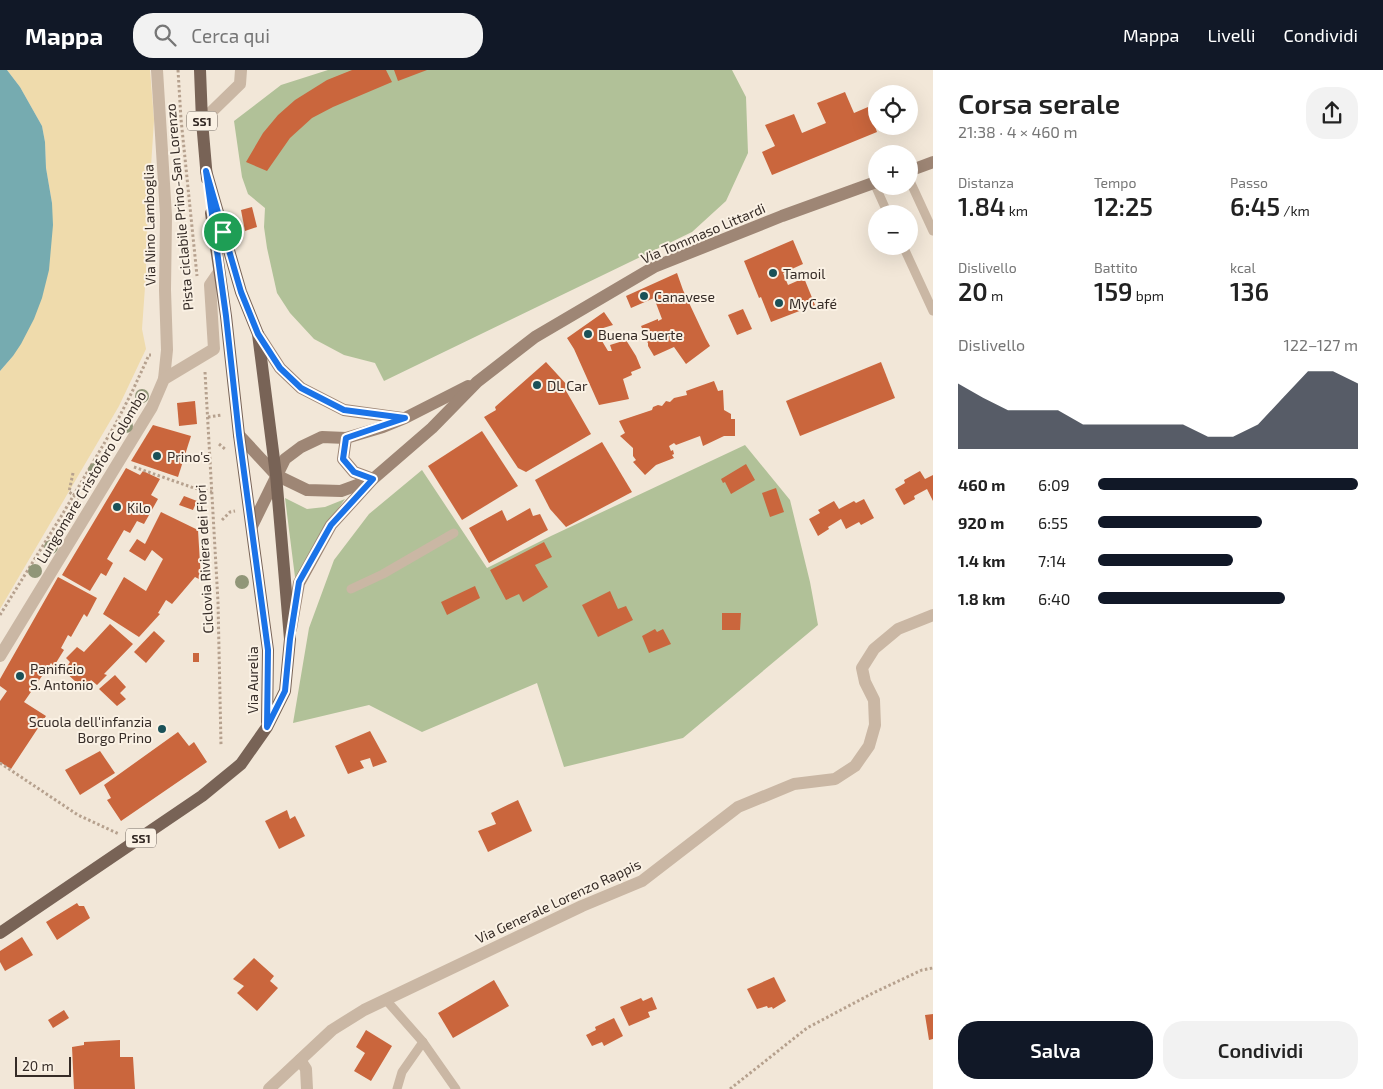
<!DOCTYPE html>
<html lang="it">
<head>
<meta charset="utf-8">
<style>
	body { margin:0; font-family:"Exo 2",sans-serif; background:#f2f2f2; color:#222; height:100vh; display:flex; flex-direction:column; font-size:19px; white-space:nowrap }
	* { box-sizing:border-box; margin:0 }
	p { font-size:16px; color:#767676 }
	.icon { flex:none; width:28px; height:28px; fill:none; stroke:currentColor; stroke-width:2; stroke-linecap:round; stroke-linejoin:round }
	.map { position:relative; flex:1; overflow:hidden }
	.side { display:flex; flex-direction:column; background:#fff; width:450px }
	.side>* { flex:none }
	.fabs { position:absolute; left:868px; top:15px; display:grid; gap:10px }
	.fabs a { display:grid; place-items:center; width:50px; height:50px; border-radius:50%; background:#fff; box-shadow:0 5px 20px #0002; font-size:25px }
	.scale { position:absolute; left:15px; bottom:12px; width:56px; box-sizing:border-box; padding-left:5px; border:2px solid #352b26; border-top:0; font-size:14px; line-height:18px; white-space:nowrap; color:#352b26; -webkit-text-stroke:4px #faf1e4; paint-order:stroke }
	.pin { position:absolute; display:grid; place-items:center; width:42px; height:42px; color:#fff; margin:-21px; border:2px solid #fff; border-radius:50%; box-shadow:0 1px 5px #0007 }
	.round { display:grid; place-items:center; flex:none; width:52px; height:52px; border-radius:20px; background:#f2f2f2 }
	.headline { display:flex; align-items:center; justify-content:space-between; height:85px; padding:0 25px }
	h1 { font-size:28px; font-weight:600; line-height:38px }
	.metrics { display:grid; grid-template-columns:repeat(3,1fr); gap:8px; height:85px; padding:5px 25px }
	.metrics div { display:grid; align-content:center }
	.metrics b { font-size:25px; font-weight:600 }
	.metrics small { font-size:14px; font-weight:400 }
	.metrics p { font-size:14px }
	.chart { height:140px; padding:10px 25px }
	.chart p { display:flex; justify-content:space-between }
	.chart svg { width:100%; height:90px; margin-top:5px; fill:#111827; opacity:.7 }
	.button { display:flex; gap:10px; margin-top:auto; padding:10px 25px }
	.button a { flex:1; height:58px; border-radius:20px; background:#111827; color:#fff; font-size:20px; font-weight:600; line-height:58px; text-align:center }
	.button a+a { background:#f2f2f2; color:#222 }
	ul { padding:0 25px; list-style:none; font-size:16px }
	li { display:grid; grid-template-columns:80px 60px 1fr; align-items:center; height:38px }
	li i { height:12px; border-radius:6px; background:#111827 }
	header { display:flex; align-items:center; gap:30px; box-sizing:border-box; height:70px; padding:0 25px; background:#111827; color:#fff }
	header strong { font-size:24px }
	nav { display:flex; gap:28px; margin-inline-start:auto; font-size:18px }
	.search { width:350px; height:45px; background:#f2f2f2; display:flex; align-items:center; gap:12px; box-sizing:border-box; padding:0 18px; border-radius:20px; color:#767676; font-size:19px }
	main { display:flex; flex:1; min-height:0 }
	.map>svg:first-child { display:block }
	.green { fill:#b1c198 }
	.sand { fill:#efdbac }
	.water { fill:#76abb0 }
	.building { fill:#ca663d }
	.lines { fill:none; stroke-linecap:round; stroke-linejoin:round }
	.path { stroke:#b6a18e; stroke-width:3; stroke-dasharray:2.5 2.5; stroke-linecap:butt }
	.lane { stroke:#cab7a4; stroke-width:9 }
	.street { stroke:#cab7a4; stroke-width:12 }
	.secondary { stroke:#9e8675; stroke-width:12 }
	.primary { stroke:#786356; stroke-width:12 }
	.tree { fill:#919678 }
	.route-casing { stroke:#fff; stroke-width:10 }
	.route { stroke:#1a73e8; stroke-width:6 }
	.poi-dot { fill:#1a5158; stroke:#faf1e4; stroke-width:2 }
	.labels { text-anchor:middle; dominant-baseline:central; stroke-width:4; stroke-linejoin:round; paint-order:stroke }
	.shield { fill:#faf1e4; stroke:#70665f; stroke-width:1 }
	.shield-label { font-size:12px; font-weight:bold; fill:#352b26 }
	.street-label { font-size:14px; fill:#352b26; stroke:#faf1e4 }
	.poi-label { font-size:14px; fill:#352b26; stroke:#faf1e4; text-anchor:start }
</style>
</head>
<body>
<header>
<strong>Mappa</strong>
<div class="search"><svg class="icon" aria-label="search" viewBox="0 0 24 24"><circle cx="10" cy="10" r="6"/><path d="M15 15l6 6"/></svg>Cerca qui</div>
<nav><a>Mappa</a><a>Livelli</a><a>Condividi</a></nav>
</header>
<main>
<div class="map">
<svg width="933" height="1019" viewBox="0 0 933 1019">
	<rect width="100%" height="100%" fill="#f2e7d8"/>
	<g class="green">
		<path d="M 328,0 L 732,0 L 746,27 L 748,83 L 726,131 L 692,162 L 384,311 L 375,293 L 344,285 L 314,269 L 290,243 L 277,223 L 267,178 L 264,157 L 265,138 L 248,124 L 242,107 L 234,51 L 281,15 Z"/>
		<path d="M 745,375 L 790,430 L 810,512 L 818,555 L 683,668 L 564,697 L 537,613 L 422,662 L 369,635 L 293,653 L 309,558 L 334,490 L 369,444 L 422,400 L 487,498 L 551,466 Z"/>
		<path d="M 285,428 L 307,439 L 325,437 L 345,429 L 333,446 L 296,515 Z"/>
	</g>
	<path class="sand" d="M 7,0 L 150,0 L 154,50 L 146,175 L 146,203 L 142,259 L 146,279 L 119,336 L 0,539 L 0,301 L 13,286 L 52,133 L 46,98 L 45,72 L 42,56 L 20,17 Z"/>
	<path class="water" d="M 0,0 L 7,0 L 20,17 L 42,56 L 45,72 L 46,98 L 52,133 L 53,155 L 49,200 L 42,228 L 34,249 L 21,274 L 13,286 L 0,301 Z"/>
	<g class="building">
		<path d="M 352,0 L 386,0 L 392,12 L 333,37 L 312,48 L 290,68 L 267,101 L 246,92 L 263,63 L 278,45 L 295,30 L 327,10 Z"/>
		<path d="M 394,0 L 427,0 L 398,11 Z"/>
		<path d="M 845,22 L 854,43 L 868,37 L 877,62 L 772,105 L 762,82 L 775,76 L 765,55 L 794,44 L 802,63 L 826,53 L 817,33 Z"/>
		<path d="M 252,137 L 257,157 L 245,161 L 241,140 Z"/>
		<path d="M 793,170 L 803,194 L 783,203 L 788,215 L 804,208 L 815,235 L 771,252 L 761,227 L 759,228 L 744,191 Z"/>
		<path d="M 677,203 L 683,220 L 706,269 L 710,276 L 686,294 L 674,277 L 654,286 L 648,276 L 648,273 L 644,268 L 646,267 L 641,256 L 658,249 L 658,251 L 662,249 L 654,228 L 631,238 L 626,226 Z"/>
		<path d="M 743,239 L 752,259 L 737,265 L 728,245 Z"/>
		<path d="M 604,242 L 613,255 L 600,259 L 599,266 L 608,281 L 612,281 L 610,275 L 626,270 L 636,286 L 641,298 L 631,302 L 632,305 L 623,309 L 629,329 L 599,335 L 574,279 L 567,268 Z"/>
		<path d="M 546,292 L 568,316 L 565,319 L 591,364 L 526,402 L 518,398 L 484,347 L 496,340 L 495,337 Z"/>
		<path d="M 881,292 L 895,328 L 800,366 L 786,331 Z"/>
		<path d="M 714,311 L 718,321 L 723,320 L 724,340 L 731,344 L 731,349 L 735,349 L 735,366 L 724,366 L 703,376 L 700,366 L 676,375 L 674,373 L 669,376 L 671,381 L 673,380 L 674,384 L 672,385 L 674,388 L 656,395 L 645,405 L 633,392 L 636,390 L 633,386 L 633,378 L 620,366 L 625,363 L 619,351 L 652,340 L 653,337 L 658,335 L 662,336 L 666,331 L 670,332 L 674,328 L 687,325 L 686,321 Z"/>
		<path d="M 195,331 L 197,354 L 179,356 L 177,333 Z"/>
		<path d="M 153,355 L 191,366 L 178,407 L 131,391 Z"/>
		<path d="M 482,361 L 518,416 L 462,450 L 428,396 Z"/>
		<path d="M 602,372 L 632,422 L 566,457 L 550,439 L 535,410 Z"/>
		<path d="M 746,394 L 755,410 L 731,424 L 725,412 L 723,413 L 721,409 Z"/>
		<path d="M 126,398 L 140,405 L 143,401 L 160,409 L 151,425 L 158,429 L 144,454 L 137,451 L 130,463 L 124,460 L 107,489 L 113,493 L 106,506 L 101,503 L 90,521 L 62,505 Z"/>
		<path d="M 920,401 L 925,409 L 933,405 L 933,431 L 927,419 L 914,426 L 915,429 L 904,435 L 895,419 L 905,413 L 904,410 Z"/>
		<path d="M 776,418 L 784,442 L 770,447 L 762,423 Z"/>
		<path d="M 184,426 L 197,431 L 193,440 L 179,435 Z"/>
		<path d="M 864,429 L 874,448 L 861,455 L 859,452 L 846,459 L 841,449 L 828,457 L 829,459 L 818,466 L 809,449 L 820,443 L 818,440 L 834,431 L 839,439 L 854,431 L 856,433 Z"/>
		<path d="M 530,438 L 533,446 L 540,444 L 548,460 L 489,493 L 469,458 L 502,440 L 507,451 Z"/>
		<path d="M 161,442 L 198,460 L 201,510 L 195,507 L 172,534 L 166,530 L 158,543 L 160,544 L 139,567 L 103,544 L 124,507 L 146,521 L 163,489 L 152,480 L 145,491 L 129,481 L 137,469 L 145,474 Z"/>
		<path d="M 544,472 L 552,487 L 535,495 L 548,517 L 523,532 L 519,524 L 506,530 L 490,500 Z"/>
		<path d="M 58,507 L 97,528 L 87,547 L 84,544 L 71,567 L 68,565 L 61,578 L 64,580 L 54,596 L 51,593 L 24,632 L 46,646 L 11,699 L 0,692 L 0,631 L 7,621 L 0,616 L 0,609 Z"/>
		<path d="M 475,516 L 480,528 L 447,545 L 441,532 Z"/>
		<path d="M 610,521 L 618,539 L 626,536 L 633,550 L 598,567 L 582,535 Z"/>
		<path d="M 722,543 L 741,543 L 740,560 L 722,560 Z"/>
		<path d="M 110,554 L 133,574 L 104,604 L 107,605 L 97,615 L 91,610 L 87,615 L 76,612 L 64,601 L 70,592 L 66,588 L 77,577 L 84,582 Z"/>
		<path d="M 655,559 L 657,562 L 663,559 L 671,574 L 649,583 L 642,566 Z"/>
		<path d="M 154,561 L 165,571 L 146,593 L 134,582 Z"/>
		<rect x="193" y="583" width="6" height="9"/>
		<path d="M 115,605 L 126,617 L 120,623 L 126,629 L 117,636 L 99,619 Z"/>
		<path d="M 370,661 L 387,692 L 373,697 L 370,688 L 360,691 L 364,698 L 348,704 L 335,676 Z"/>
		<path d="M 178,662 L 189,676 L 194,672 L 207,692 L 121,751 L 107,730 L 111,728 L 104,715 Z"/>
		<path d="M 100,681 L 115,703 L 80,725 L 65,700 Z"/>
		<path d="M 518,730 L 532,761 L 488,782 L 478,761 L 496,754 L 491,743 Z"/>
		<path d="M 287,740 L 290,749 L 295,746 L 305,766 L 279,779 L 265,751 Z"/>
		<path d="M 77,833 L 79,836 L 84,836 L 90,848 L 57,870 L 46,852 Z"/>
		<path d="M 22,867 L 33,885 L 5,901 L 0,892 L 0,881 Z"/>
		<path d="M 254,888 L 274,906 L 270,911 L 278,918 L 257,941 L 237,923 L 244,916 L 233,909 Z"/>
		<path d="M 774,907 L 786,931 L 773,939 L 772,937 L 768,938 L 767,936 L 757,939 L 747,919 Z"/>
		<path d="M 494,910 L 509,936 L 453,968 L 438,943 Z"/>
		<path d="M 652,927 L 657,939 L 648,942 L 650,947 L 629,956 L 620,937 L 641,928 L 643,931 Z"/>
		<path d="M 64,940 L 69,948 L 53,958 L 48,950 Z"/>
		<path d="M 933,944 L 933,969 L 929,970 L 925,945 Z"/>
		<path d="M 614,948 L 623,966 L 604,976 L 602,972 L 592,976 L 586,965 L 596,960 L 595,957 Z"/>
		<path d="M 366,960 L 392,976 L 371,1011 L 354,1001 L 365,983 L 356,977 Z"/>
		<path d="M 120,970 L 120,987 L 133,987 L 135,1019 L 74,1019 L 72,977 L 84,975 L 84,972 Z"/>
	</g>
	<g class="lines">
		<g class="path">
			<path d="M 178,0 L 181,49 L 197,206"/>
			<path d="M 205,302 L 218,532 L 221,675"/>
			<path d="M 208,347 L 222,345"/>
			<path d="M 219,374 L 225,379"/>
			<path d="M 134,397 L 194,418 L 212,422"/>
			<path d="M 73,403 L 69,422 L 79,429"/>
			<path d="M 222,450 L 230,442 L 235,441"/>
			<path d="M 0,545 L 62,445 L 115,355 L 132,322 L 149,285 L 151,285"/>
			<path d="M 0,693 L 78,745 L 119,764"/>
			<path d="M 730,1019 L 807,958 L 873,923 L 922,900 L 933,898"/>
		</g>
		<g class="lane">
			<path d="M 909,109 L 933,161"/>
			<path d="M 874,113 L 888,144"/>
			<path d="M 903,176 L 933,241"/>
			<path d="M 351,519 L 383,504 L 454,463"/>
			<path d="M 386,930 L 423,972 L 456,1019"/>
			<path d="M 397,1019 L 402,1002 L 423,972"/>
		</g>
		<g class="street">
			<path d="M 157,0 L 166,146 L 165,220 L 167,280 L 164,309"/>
			<path d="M 202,51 L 240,14 L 241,0"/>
			<path d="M 0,586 L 152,337 L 164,309 L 214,279 L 210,215 L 219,202"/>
			<path d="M 300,990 L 306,999 L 307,1019"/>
			<path d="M 269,1019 L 332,960 L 364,940 L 582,836 L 642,811 L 738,737 L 794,714 L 835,709 L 855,696 L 869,676 L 875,655 L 874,630 L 865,612 L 862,598 L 874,579 L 898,559 L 933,545"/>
		</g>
		<g class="secondary">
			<path d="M 909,101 L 933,92"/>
			<path d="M 258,264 L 280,298 L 301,318 L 344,340 L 402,348"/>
			<path d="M 239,365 L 276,405 L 307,420 L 341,421 L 371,410"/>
			<path d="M 346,368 L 343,389 L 354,402 L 373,409"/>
			<path d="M 252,456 L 285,389 L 301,377 L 322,367 L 346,368 L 383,357 L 405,348 L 468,316"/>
			<path d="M 291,559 L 299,513 L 331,455 L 373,409 L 432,358 L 477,312 L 535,267 L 654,197 L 782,146 L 876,112"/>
		</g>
		<g class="primary">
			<path d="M 200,0 L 202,51 L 207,109"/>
			<path d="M 211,143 L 226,246 L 239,365 L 268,580 L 267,652"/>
			<path d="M 0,863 L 202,726 L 241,694 L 267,657 L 285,621 L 290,569 L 276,405 L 258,264 L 241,222 L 206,101"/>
		</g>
	</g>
	<g class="tree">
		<circle cx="142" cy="326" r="7"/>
		<circle cx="126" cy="356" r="7"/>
		<circle cx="95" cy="400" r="7"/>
		<circle cx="51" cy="477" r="7"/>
		<circle cx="35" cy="501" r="7"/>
		<circle cx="242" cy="512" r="7"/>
	</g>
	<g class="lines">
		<g class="route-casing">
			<path id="route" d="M 206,101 L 241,222 L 258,264 L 280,298 L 301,318 L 344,340 L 405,348 L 346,368 L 343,389 L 354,402 L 373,409 L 331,455 L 299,512 L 290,569 L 285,621 L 267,657 L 268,580 L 239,365 L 226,246 Z"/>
		</g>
		<use href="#route" class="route"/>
	</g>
	<g class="poi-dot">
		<circle cx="773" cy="203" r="5"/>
		<circle cx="644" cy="226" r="5"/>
		<circle cx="779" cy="233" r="5"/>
		<circle cx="588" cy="264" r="5"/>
		<circle cx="537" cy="315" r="5"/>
		<circle cx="157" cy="386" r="5"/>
		<circle cx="117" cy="437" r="5"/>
		<circle cx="20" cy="606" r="5"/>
		<circle cx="162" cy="659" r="5"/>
	</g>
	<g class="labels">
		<g class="shield">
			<rect x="187" y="41.5" width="30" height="19" rx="4"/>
			<rect x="126" y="758.5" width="30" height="19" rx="4"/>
		</g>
		<g class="shield-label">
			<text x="202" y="51">SS1</text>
			<text x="141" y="768">SS1</text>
		</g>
		<g class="street-label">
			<text transform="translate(179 137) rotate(-95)">Pista ciclabile Prino-San Lorenzo</text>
			<text transform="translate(149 155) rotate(-91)">Via Nino Lamboglia</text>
			<text transform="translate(703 163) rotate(-23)">Via Tommaso Littardi</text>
			<text transform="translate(91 407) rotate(-59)">Lungomare Cristoforo Colombo</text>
			<text transform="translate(204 489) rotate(-93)">Ciclovia Riviera dei Fiori</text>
			<text transform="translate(252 610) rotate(-90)">Via Aurelia</text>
			<text transform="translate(558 831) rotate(-25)">Via Generale Lorenzo Rappis</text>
		</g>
		<g class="poi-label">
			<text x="783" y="203">Tamoil</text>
			<text x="654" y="226">Canavese</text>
			<text x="789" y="233">MyCafé</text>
			<text x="598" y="264">Buena Suerte</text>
			<text x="547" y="315">DL Car</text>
			<text x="167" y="386">Prino's</text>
			<text x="127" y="437">Kilo</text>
			<text x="30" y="598">Panificio<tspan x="30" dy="16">S. Antonio</tspan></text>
			<text x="152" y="651" text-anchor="end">Scuola dell'infanzia<tspan x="152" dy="16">Borgo Prino</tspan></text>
		</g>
	</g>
</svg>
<div class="fabs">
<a><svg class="icon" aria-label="locate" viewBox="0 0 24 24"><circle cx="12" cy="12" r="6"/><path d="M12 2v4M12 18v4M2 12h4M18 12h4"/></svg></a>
<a>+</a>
<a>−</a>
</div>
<div class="scale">20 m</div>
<div class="pin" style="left:223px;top:162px;background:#1e9e55"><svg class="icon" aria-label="arrive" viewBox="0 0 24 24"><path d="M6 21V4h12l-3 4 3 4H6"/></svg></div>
</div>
<section class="side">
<div class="headline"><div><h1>Corsa serale</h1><p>21:38 · 4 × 460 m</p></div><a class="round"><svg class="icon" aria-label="share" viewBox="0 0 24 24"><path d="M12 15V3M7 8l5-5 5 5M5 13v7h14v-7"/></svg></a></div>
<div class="metrics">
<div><p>Distanza</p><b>1.84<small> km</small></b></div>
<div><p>Tempo</p><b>12:25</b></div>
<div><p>Passo</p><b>6:45<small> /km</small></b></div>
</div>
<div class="metrics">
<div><p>Dislivello</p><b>20<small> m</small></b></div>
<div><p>Battito</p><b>159<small> bpm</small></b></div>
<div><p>kcal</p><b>136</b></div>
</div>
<div class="chart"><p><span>Dislivello</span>122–127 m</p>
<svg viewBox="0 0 160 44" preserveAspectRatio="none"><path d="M0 44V12L10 19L20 25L30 25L40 25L50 32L60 32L70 32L80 32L90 32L100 38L110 38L120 32L130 19L140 6L150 6L160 12V44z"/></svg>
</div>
<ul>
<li><b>460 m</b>6:09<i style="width:100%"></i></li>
<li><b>920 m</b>6:55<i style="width:63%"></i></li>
<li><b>1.4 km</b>7:14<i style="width:52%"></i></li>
<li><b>1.8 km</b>6:40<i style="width:72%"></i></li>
</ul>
<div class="button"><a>Salva</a><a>Condividi</a></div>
</section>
</main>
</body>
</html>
